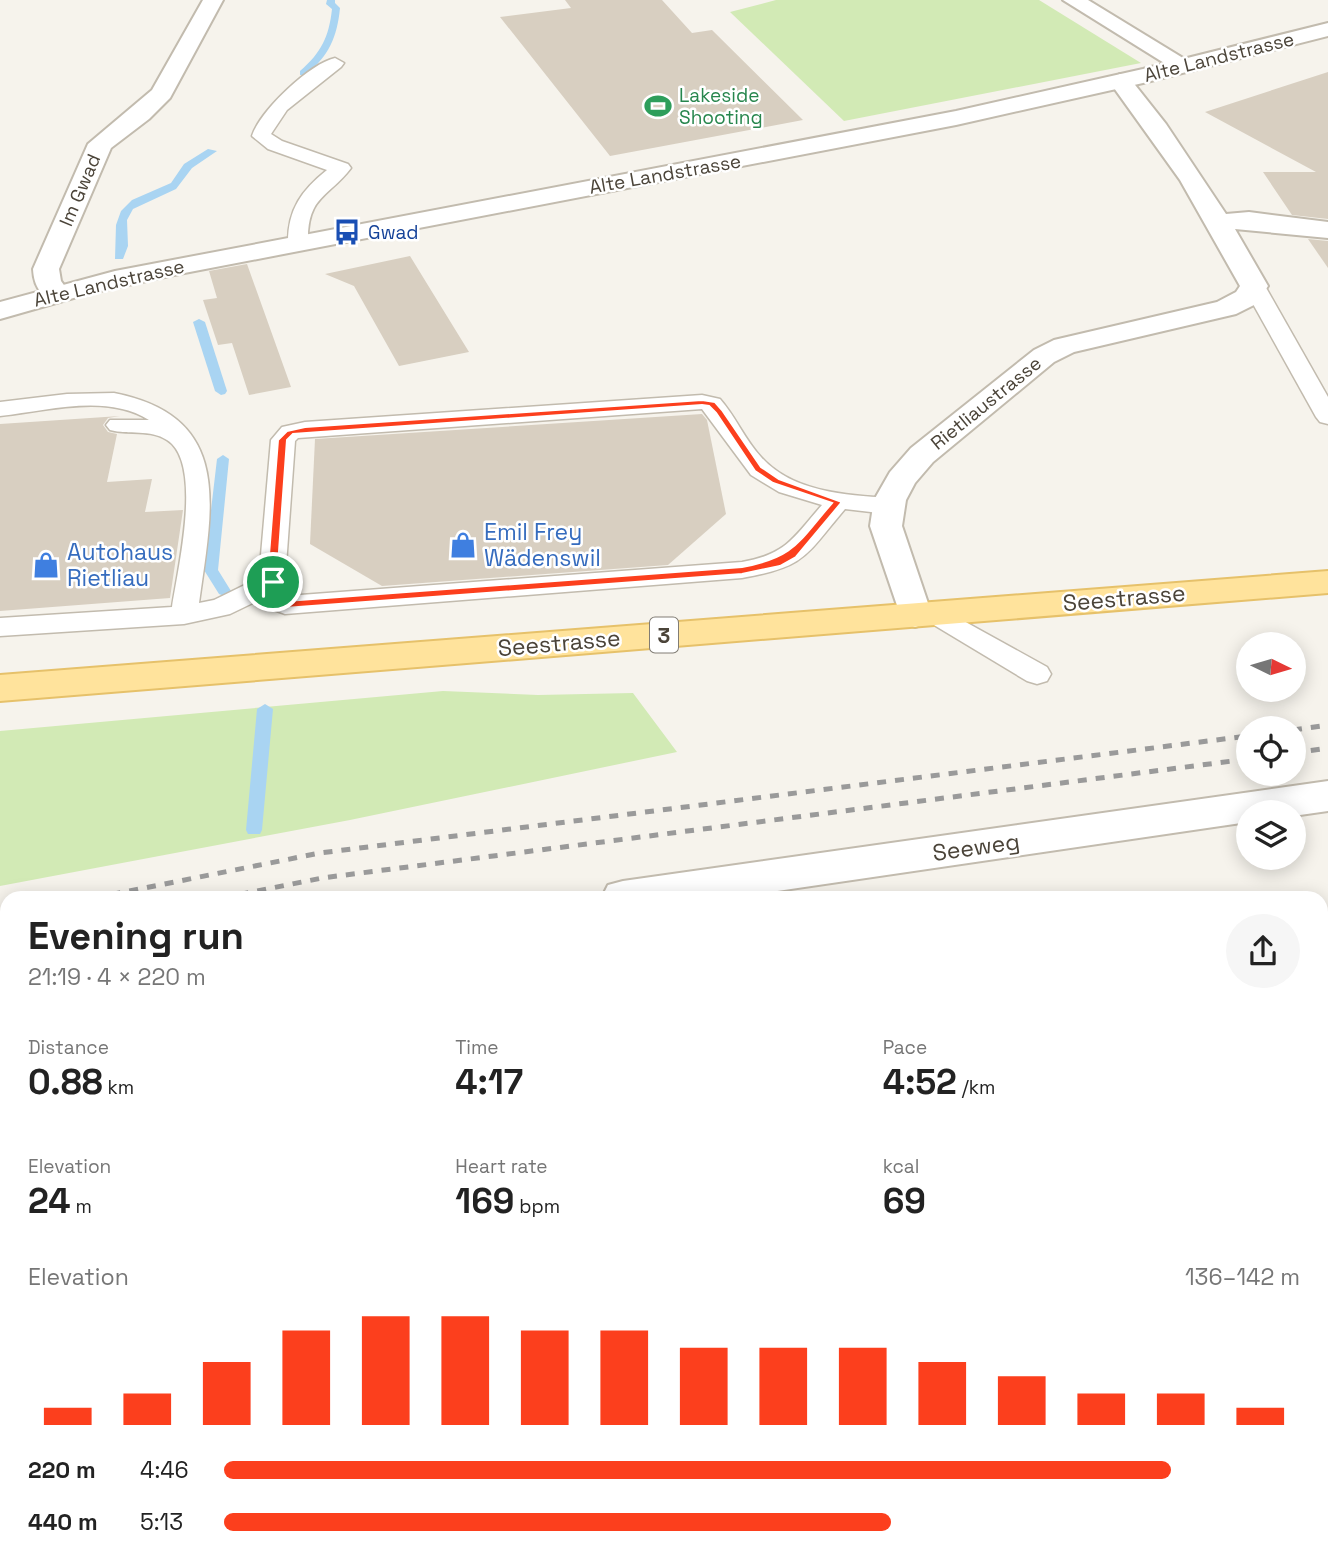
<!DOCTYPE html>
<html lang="en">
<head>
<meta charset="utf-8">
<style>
	body { margin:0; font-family:"Space Grotesk",sans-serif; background:#f6f6f6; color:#222; height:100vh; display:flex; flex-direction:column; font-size:26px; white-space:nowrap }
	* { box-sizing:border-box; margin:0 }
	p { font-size:23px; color:#767676 }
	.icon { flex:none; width:38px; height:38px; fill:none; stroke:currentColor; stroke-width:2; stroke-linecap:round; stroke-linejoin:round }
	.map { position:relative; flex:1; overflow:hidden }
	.side { position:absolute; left:0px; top:891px; width:1328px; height:674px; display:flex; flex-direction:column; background:#fff; border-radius:21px 21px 0 0; box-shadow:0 4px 18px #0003 }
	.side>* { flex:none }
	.needle { width:46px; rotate:95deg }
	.controls { position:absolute; left:1236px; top:632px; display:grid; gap:14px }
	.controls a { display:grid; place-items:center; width:70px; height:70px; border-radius:50%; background:#fff; box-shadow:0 4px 18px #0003; font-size:35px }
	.pin { position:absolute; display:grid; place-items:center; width:60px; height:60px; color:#fff; margin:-30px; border:4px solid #fff; border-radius:50%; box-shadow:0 2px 7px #0007 }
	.round { display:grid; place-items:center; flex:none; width:74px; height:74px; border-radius:37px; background:#f6f6f6 }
	.summary { display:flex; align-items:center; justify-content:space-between; height:119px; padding:0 28px }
	h1 { font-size:38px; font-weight:700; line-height:52px }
	.metrics { display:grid; grid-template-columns:repeat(3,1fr); gap:10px; height:119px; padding:7px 28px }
	.metrics div { display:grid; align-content:center }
	.metrics b { font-size:35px; font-weight:700 }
	.metrics small { font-size:19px; font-weight:400 }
	.metrics p { font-size:19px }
	.chart { height:196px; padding:14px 28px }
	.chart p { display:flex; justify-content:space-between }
	.chart svg { width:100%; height:126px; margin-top:7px; stroke:#fc3f1d; stroke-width:6 }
	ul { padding:0 28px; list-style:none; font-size:23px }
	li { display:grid; grid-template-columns:112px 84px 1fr; align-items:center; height:52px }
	li i { height:18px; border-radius:9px; background:#fc3f1d }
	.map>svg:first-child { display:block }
	.green { fill:#d2eab5 }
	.sand { fill:#f9efc9 }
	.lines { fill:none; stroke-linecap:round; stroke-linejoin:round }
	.stream { fill:#a9d4f2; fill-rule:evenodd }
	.building { fill:#d8cfc1 }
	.service-casing { stroke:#c2bbae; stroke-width:3 }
	.minor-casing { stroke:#c2bbae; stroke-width:4 }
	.tertiary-casing { stroke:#c2bbae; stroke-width:4 }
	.primary-casing { stroke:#e6c16a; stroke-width:4 }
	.service { fill:#fff; fill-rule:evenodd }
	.minor { fill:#fff; fill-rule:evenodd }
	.tertiary { fill:#fff; fill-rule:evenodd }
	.primary { fill:#ffe39c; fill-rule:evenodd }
	.rail { stroke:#9a9a9a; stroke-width:5; stroke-dasharray:9 9; stroke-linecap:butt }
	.route { fill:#fc3f1d; stroke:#fff; stroke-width:2; fill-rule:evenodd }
	.labels { text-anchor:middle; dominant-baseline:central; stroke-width:5; stroke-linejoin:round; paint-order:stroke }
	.far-street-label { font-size:19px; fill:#4b4439; stroke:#fff }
	.far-leisure-label { font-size:19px; fill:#27864d; stroke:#fff; text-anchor:start }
	.far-transit-label { font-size:19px; fill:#164399; stroke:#fff; text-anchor:start }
	.shield { fill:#fff; stroke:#817c74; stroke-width:2 }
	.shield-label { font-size:21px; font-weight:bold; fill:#4b4439 }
	.shop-label { font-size:23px; fill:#366cbe; stroke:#fff; text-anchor:start }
	.street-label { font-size:23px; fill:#4b4439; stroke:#fff }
</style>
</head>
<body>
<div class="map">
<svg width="1328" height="1563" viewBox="0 0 1328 1563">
	<rect width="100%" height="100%" fill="#f6f3ec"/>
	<g class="green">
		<path d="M 776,0 L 1039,0 L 1141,63 L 844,121 L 730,12 Z"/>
		<path d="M 443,691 L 538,695 L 633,693 L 677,752 L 350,820 L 0,886 L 0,731 Z"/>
		<path d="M 7,1024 L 7,1558 L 430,1558 L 424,1563 L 0,1563 L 0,1026 Z"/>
		<path d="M 1328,1415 L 1328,1563 L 1124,1563 L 1164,1558 L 1321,1558 L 1321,1420 Z"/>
	</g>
	<path class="sand" d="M 7,1540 L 7,1558 L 265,1558 L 268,1563 L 0,1563 L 0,1542 Z"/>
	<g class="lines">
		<g class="stream">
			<path d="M 327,0 L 335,0 L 335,3 L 340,8 C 337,38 329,55 306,75 L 300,75 L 300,71 C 321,53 329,37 332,9 L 326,4 Z"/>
			<path d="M 208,149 L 217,151 L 192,168 L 176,189 L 133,209 L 127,220 L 128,246 L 123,259 L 115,259 L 116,225 L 121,211 L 132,200 L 171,183 L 184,164 Z"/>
			<path d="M 199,319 L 205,322 L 227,391 L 225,394 L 221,395 L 215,391 L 193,322 Z"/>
			<path d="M 223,455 L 229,459 L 218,570 L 231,591 L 224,596 L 219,594 L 204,570 L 217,459 Z"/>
			<path d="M 265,704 L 273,709 L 262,830 L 260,834 L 248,834 L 246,830 L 257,709 Z"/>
			<path d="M 709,1558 L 731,1558 L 733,1563 L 711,1563 Z"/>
		</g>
	</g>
	<g class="building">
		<path d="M 565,0 L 662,0 L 692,33 L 712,30 L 803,120 L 610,156 L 500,17 L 571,8 Z"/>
		<path d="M 1328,72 L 1328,219 L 1292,215 L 1263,172 L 1316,172 L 1205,112 Z"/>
		<path d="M 1308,239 L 1328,241 L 1328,268 Z"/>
		<path d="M 410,256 L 453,326 L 469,352 L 399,366 L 354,286 L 325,274 Z"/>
		<path d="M 247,264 L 291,387 L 249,395 L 232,343 L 218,345 L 203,300 L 217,298 L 209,271 Z"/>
		<path d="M 702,414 L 707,420 L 726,514 L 668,565 L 382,586 L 310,544 L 315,439 Z"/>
		<path d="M 120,416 L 108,418 L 103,425 L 108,432 L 117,434 L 107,482 L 152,479 L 145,512 L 183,510 L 170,598 L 0,611 L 0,424 Z"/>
	</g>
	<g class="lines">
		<g class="service-casing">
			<g id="service">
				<path d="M 335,58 L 344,63 L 341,67 L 287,110 L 271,134 L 282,141 L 348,164 L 351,168 C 328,198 307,196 308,242 L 298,248 L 288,242 C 288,209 302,190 327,170 L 268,149 L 252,136 C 260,111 309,64 335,58 Z"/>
				<path d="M 1254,280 L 1265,286 L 1328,397 L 1328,424 L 1320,422 L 1316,417 L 1243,286 Z"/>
				<path d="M 114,393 C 235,417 212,508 199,603 L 214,600 L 259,578 L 271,440 L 282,427 L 305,422 L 702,395 L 720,399 C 736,417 745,440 761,457 C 792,492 845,495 888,498 L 897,500 L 900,506 L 897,512 L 888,514 L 845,509 C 805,556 806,567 742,578 L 285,614 L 266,607 L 261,599 L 230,614 L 184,624 L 0,636 L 0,618 L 172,607 C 177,572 204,463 167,440 C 150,429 129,435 110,430 L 106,425 L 110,420 L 149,420 C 106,393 47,411 0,416 L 0,402 L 67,394 ZM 702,409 L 751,475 L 779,492 L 822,505 C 793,538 787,554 742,562 L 287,596 L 284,593 L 295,441 L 298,438 Z"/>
				<path d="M 933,604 L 1047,667 L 1051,674 L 1047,681 L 1037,684 L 1027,681 L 924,619 L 920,613 L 924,607 Z"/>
			</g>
		</g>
		<g class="minor-casing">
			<g id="minor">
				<path d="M 203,0 L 223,0 L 170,98 L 149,119 L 111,148 L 59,269 L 61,281 L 69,292 L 65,298 C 44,303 34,289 33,269 L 88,144 L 152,90 Z"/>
				<path d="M 1063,0 L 1088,0 L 1196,66 L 1193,71 L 1177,71 Z"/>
				<path d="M 1120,74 L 1128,76 L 1166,124 L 1226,214 L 1249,212 L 1328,222 L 1328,238 L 1235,229 L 1268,286 L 1256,304 L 1236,314 L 1074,352 L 1054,362 L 933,462 L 915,483 L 906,500 L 902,526 L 932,615 L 927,623 L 915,627 L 903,623 L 870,526 L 874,500 L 890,472 L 911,448 L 1034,350 L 1054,340 L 1217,302 L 1236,292 L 1240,286 L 1180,180 L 1109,81 Z"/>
				<path d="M 1328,781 L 1328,811 L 1293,816 L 1293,812 L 1248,812 L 1248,822 L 730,898 L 602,897 L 608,885 L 623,881 Z"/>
			</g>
		</g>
		<g class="tertiary-casing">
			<path id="tertiary" d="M 1328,23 L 1328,36 L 1143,83 L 956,125 L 174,275 L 91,293 L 0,319 L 0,302 L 115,271 L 956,111 L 1143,69 Z"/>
		</g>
		<g class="primary-casing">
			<path id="primary" d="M 1328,571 L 1328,593 L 0,701 L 0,675 Z"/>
		</g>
		<use href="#service" class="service"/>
		<use href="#minor" class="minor"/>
		<use href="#tertiary" class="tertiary"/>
		<use href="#primary" class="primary"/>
		<g class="rail">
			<path d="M 1293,730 L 1328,725"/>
			<path d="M 1293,753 L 1328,748"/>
			<path d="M 94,898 L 320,853 L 1248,736"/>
			<path d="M 222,898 L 322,878 L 1248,759"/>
			<path d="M 0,916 L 7,915"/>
			<path d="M 0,942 L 7,941"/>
		</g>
	</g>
	<path class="route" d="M 702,400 L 715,402 L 722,410 L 761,467 L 779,479 L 842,502 L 796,557 L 780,566 L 742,574 L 285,608 L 270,601 L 266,593 L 278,440 L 287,431 L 305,427 ZM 702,405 L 709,406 L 716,413 L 755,471 L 773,483 L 832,503 C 798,542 795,557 742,567 L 286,601 L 279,599 L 276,593 L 287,440 L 293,434 Z"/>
	<defs>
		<g id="stadium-bare" transform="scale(2.1)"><path d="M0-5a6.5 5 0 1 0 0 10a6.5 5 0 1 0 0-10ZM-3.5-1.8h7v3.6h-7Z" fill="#2e9e5b" stroke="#fff" stroke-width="2.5" paint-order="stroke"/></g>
		<g id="bus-bare" transform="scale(2.1)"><path d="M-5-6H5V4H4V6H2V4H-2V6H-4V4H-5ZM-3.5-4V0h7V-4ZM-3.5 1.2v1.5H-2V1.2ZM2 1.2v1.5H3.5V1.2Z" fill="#1a4fb4" stroke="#fff" stroke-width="2.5" paint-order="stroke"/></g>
		<g id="shop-bare" transform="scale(2.1)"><path d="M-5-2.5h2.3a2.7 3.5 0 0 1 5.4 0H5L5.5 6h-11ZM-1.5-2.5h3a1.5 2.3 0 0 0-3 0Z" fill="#3f7fe0" stroke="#fff" stroke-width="2.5" paint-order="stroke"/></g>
	</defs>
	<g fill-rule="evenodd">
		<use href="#stadium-bare" x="658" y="106"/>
		<use href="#bus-bare" x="347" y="232"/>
		<use href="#shop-bare" x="463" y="545"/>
		<use href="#shop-bare" x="46" y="565"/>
	</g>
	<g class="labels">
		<g class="far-street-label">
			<text transform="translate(1219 57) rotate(-14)">Alte Landstrasse</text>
			<text transform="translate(665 174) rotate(-10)">Alte Landstrasse</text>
			<text transform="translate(80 190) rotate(-67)">Im Gwad</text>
			<text transform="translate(109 283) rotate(-13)">Alte Landstrasse</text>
			<text transform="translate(986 403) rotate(-39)">Rietliaustrasse</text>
		</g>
		<g class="far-leisure-label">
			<text x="679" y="95">Lakeside<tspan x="679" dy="22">Shooting</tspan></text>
		</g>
		<g class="far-transit-label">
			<text x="368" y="232">Gwad</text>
		</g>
		<rect class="shield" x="650" y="617.5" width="28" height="35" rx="5"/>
		<g class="shield-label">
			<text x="664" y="635">3</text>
		</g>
		<g class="shop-label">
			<text x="484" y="532">Emil Frey<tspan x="484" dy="26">Wädenswil</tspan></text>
			<text x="67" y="552">Autohaus<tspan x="67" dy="26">Rietliau</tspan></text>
		</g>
		<g class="street-label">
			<text transform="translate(1124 598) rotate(-5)">Seestrasse</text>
			<text transform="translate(559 643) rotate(-5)">Seestrasse</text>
			<text transform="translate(976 847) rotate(-8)">Seeweg</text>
		</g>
	</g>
</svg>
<div class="controls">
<a><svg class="needle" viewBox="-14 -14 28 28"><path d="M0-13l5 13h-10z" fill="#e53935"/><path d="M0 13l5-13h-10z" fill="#767676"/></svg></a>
<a><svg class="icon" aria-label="locate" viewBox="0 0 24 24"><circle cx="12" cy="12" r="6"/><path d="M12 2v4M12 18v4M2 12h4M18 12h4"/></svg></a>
<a><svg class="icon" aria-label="layers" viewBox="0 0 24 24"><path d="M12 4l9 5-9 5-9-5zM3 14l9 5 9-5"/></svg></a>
</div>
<div class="pin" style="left:273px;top:582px;background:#1e9e55"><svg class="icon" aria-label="arrive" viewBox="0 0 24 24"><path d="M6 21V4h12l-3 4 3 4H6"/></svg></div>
<section class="side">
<div class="summary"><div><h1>Evening run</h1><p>21:19 · 4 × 220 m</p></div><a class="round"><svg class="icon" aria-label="share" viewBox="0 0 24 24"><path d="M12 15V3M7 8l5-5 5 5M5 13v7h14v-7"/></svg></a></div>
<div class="metrics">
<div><p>Distance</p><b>0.88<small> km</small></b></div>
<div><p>Time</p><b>4:17</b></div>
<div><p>Pace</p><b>4:52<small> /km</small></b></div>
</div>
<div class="metrics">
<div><p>Elevation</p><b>24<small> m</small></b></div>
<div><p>Heart rate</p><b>169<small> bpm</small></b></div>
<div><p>kcal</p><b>69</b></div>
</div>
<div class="chart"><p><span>Elevation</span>136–142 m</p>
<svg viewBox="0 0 160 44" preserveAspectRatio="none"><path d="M5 44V38M15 44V33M25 44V22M35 44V11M45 44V6M55 44V6M65 44V11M75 44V11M85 44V17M95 44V17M105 44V17M115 44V22M125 44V27M135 44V33M145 44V33M155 44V38"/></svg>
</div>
<ul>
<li><b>220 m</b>4:46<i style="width:88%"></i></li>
<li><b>440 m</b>5:13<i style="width:62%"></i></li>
</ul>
</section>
</div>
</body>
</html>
